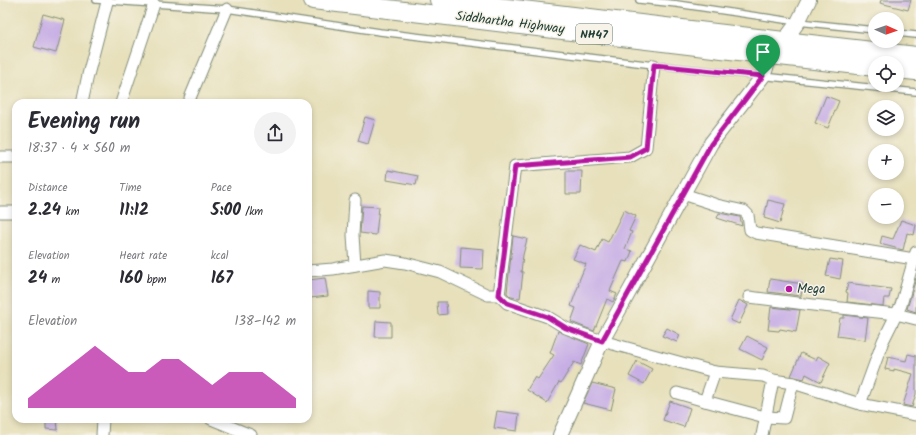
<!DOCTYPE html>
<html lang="en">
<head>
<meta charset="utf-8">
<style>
	body { margin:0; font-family:Kalam,sans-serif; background:#f2f2f3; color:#2b2b33; height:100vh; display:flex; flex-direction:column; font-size:15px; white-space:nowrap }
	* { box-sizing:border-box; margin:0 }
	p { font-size:13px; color:#7c7c81 }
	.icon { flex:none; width:22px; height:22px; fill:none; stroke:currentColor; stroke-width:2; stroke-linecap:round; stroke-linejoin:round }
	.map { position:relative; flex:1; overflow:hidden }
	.drawer { position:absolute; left:12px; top:99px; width:300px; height:324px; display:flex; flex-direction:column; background:#fff; border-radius:12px; box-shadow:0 2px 6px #0003 }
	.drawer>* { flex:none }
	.needle { width:26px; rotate:92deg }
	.buttons { position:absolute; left:868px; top:12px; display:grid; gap:8px }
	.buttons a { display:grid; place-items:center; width:36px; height:36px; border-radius:50%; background:#fff; box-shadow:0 2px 6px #0003; font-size:20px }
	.pin { position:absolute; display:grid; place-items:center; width:34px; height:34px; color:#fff; margin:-41px -17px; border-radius:50% 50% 50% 0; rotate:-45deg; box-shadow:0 0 4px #0007 }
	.pin .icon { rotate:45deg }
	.round { display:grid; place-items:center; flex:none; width:42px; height:42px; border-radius:21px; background:#f2f2f3 }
	.overview { display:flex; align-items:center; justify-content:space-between; height:68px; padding:0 16px }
	h1 { font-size:22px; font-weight:600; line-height:30px }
	.figures { display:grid; grid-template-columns:repeat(3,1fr); gap:6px; height:68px; padding:4px 16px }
	.figures div { display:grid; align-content:center }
	.figures b { font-size:17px; font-weight:600 }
	.figures small { font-size:11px; font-weight:400 }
	.figures p { font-size:11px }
	.chart { height:112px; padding:8px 16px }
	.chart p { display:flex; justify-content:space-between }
	.chart svg { width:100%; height:72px; margin-top:4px; fill:#b5179e; opacity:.7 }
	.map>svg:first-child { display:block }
	.building { fill:#c7afe5 }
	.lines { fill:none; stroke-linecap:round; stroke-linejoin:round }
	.service-casing { stroke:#838e78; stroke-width:8 }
	.minor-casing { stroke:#838e78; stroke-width:13 }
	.tertiary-casing { stroke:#838e78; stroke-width:16 }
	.trunk-casing { stroke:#838e78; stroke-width:20 }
	.service { stroke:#fff; stroke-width:5.5 }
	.minor { stroke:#fff; stroke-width:11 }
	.tertiary { stroke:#fff; stroke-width:14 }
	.trunk { stroke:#fff; stroke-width:18 }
	.route-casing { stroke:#fff; stroke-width:8 }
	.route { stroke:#b5179e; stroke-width:5 }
	.poi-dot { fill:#b5179e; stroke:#f7f3e8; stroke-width:1.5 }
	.labels { text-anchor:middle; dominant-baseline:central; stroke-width:3; stroke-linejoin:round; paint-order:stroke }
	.shield { fill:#f7f3e8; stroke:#60746a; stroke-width:1 }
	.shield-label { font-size:12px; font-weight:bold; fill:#1f3d34 }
	.street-label { font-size:13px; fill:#1f3d34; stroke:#f7f3e8 }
	.poi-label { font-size:13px; fill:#1f3d34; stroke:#f7f3e8; text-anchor:start }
</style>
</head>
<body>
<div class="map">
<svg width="916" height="435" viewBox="0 0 916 435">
	<rect width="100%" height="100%" fill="#f7f3e8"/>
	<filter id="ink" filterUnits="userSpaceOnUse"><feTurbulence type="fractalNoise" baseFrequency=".025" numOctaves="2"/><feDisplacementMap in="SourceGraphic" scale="8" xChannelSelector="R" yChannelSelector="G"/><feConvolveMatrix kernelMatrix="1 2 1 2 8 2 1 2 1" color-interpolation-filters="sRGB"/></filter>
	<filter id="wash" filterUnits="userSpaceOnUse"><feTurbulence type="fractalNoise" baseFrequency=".012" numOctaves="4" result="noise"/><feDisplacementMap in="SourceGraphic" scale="16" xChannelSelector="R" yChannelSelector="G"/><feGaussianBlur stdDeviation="0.9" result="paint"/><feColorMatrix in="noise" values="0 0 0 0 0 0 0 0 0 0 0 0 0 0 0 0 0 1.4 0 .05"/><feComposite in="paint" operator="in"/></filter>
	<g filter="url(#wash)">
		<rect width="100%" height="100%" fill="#e7e0bb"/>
		<g id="blocks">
			<g class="building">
				<path d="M 881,0 L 911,0 L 908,10 L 880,3 Z"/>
				<path d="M 43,14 L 65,20 L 56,53 L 34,47 Z"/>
				<path d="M 826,96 L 839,101 L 828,128 L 815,123 Z"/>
				<path d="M 365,117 L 375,120 L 368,144 L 358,141 Z"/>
				<path d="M 388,170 L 418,176 L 416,185 L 387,180 Z"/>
				<path d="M 566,171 L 582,171 L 581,194 L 566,194 Z"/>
				<path d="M 768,200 L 785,204 L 780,223 L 764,218 Z"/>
				<path d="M 362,206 L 379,207 L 376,235 L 360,233 Z"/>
				<path d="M 624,210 L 636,216 L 629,231 L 632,232 L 625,249 L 632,251 L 628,262 L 623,261 L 610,291 L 617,294 L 613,302 L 607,299 L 594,331 L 571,322 L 576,308 L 571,306 L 579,284 L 578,283 L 586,264 L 573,259 L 580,245 L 596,252 L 602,239 L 608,242 Z"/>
				<path d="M 719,213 L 740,217 L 742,226 L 717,218 Z"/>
				<path d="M 901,220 L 916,225 L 914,235 L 907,233 L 903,250 L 880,244 L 882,236 L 893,239 Z"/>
				<path d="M 513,236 L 527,239 L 523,255 L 521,272 L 523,272 L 520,298 L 511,297 L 507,293 Z"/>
				<path d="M 461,247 L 484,249 L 483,269 L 460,268 Z"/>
				<path d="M 830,259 L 843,261 L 840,279 L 826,276 Z"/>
				<path d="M 325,278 L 328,296 L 310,298 L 308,280 Z"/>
				<path d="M 916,278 L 916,312 L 907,309 Z"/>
				<path d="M 770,279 L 803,284 L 801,296 L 768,292 Z"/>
				<path d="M 848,283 L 891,289 L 889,298 L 884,298 L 883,306 L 847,302 L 848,293 L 846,292 Z"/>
				<path d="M 368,291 L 380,292 L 380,308 L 368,308 Z"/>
				<path d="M 739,300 L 748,305 L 739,324 L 730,320 Z"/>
				<path d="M 437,302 L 446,302 L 447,314 L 438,315 Z"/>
				<path d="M 771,307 L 800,310 L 796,332 L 780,329 L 779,331 L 768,330 Z"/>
				<path d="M 844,315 L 868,318 L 865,340 L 837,336 L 840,318 L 844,318 Z"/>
				<path d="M 376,321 L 391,322 L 391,337 L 375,337 Z"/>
				<path d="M 667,328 L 680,335 L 677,342 L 662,336 Z"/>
				<path d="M 558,331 L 589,344 L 581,365 L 574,362 L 561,383 L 559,382 L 547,403 L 527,390 L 535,377 L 538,379 L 554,355 L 550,353 Z"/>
				<path d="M 747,336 L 768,347 L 762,360 L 740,349 Z"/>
				<path d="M 801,353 L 816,360 L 818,356 L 830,363 L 821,382 L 806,374 L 804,379 L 791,376 Z"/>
				<path d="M 908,354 L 916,356 L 916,394 L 912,407 L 903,405 L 913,374 L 894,369 L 894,371 L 885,369 L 888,357 L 906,361 Z"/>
				<path d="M 637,361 L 652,369 L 644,384 L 629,376 Z"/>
				<path d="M 592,383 L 616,389 L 611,410 L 583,403 Z"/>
				<path d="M 670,401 L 690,408 L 684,427 L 663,420 Z"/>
				<path d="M 497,411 L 519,414 L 517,431 L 494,428 Z"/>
				<path d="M 46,419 L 57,419 L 58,430 L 46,429 Z"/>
			</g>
		</g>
	</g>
	<g filter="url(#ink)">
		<use href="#blocks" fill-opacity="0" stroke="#838e78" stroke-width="1"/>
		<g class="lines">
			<g class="service-casing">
				<g id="service">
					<path d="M 96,0 L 227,9 L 380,32 L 654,65 L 916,92"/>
					<path d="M 639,0 L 677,4 L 798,22 L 875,30"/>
					<path d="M 897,33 L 916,35"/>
				</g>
			</g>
			<g class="minor-casing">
				<g id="minor">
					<path d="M 190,98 L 227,9"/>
					<path d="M 82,103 L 88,75 L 107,2"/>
					<path d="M 121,103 L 154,4"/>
					<path d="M 0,157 L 16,157"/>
					<path d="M 683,194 L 717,205 L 744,211 L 748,215 L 750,230 L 756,233 L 914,259"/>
					<path d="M 0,212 L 16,212"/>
					<path d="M 355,265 L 353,235 L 355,200"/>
					<path d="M 308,271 L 333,269 L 385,260 L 405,263 L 440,272 L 488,295 L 499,295 L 507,303 L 548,317 L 566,328 L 602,341 L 715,372 L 763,376 L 773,380 L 793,383 L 860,404 L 916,415"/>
					<path d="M 499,295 L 515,166 L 630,157 L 646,148 L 654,65"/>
					<path d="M 749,297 L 813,305 L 896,314 L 916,319"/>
					<path d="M 715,372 L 705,401 L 765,417 L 784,418 L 793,383"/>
					<path d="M 677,393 L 705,401"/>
					<path d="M 860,404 L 883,341 L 901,305 L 916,252"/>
					<path d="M 211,419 L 251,435"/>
					<path d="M 102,435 L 103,419"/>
					<path d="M 762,435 L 773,380"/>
				</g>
			</g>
			<g class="tertiary-casing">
				<path id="tertiary" d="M 560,435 L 602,341 L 711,143 L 763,76 L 771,55 L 784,41 L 798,22 L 809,0"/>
			</g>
			<g class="trunk-casing">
				<g id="trunk">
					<path d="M 313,0 L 771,55 L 875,67"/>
					<path d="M 439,0 L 784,41 L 916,56"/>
					<path d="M 897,69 L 916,71"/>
				</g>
			</g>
			<use href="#service" class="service"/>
			<use href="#minor" class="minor"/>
			<use href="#tertiary" class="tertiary"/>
			<use href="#trunk" class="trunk"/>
		</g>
	</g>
	<g class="lines" filter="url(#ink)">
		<g class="route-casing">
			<path id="route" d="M 654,65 L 763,76 L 711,144 L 602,341 L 566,328 L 548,317 L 507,303 L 499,295 L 515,166 L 630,157 L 646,148 Z"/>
		</g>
		<use href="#route" class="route"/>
	</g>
	<circle class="poi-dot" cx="789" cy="289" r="4"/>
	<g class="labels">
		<rect class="shield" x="576" y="24" width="36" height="20" rx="3"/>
		<g class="shield-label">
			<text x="594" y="34">NH47</text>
		</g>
		<g class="street-label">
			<text transform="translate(510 23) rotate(7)">Siddhartha Highway</text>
		</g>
		<g class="poi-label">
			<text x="797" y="289">Mega</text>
		</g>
	</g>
</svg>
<div class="buttons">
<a><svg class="needle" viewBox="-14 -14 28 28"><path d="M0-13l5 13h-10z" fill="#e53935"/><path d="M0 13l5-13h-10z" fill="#7c7c81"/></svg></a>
<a><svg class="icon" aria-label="locate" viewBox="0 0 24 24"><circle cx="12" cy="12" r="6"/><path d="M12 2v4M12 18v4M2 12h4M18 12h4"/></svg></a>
<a><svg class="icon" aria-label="layers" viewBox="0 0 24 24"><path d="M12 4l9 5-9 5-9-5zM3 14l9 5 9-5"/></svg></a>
<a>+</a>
<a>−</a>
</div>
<div class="pin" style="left:763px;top:76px;background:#1e9e55"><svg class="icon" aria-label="arrive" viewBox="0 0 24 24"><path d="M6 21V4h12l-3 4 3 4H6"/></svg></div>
<section class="drawer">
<div class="overview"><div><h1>Evening run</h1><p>18:37 · 4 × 560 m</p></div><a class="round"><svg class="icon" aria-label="share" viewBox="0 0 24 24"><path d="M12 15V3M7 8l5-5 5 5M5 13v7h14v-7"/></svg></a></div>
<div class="figures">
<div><p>Distance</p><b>2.24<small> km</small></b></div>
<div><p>Time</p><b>11:12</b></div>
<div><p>Pace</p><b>5:00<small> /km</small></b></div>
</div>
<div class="figures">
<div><p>Elevation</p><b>24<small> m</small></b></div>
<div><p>Heart rate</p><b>160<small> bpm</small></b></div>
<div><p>kcal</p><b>167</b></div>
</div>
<div class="chart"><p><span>Elevation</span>138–142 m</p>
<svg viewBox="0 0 160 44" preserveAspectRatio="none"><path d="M0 44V38L10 30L20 22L30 14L40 6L50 14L60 22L70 22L80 14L90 14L100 22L110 30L120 22L130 22L140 22L150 30L160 38V44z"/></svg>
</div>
</section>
</div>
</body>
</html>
